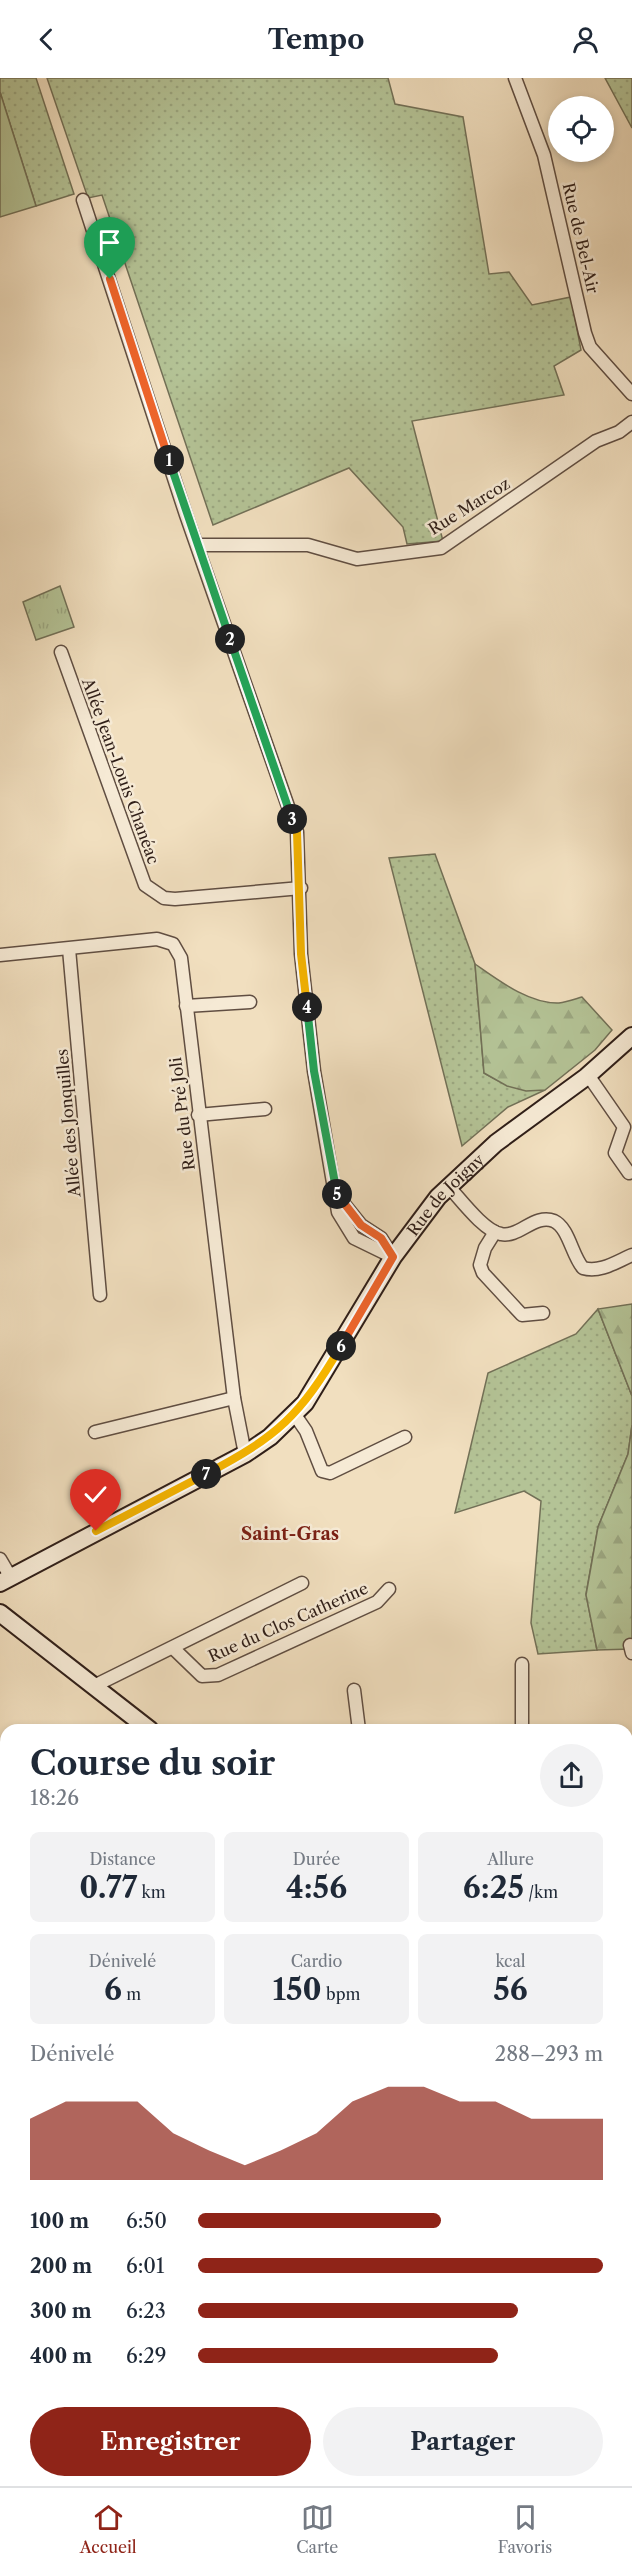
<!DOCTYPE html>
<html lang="fr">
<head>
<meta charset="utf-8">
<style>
	body { margin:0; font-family:"Libre Caslon Text",serif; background:#f2f2f3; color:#1f2937; height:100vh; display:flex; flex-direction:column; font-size:22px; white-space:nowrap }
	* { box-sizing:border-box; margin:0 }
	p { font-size:20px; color:#747a83 }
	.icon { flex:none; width:33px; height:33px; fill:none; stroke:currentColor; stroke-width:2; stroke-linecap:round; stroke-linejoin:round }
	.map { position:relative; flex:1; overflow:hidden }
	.drawer { position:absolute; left:0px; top:1646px; width:633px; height:764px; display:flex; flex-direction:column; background:#fff; border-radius:18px 18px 0 0; box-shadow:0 3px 9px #0003 }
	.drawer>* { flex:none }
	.tools { position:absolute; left:548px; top:18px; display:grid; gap:12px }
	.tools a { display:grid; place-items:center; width:66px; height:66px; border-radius:50%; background:#fff; box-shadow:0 3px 9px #0003; font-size:30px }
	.pin { position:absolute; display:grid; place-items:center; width:51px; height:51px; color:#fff; margin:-62px -26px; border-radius:50% 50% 50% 0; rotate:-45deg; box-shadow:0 0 6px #0007 }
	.pin .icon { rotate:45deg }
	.km { position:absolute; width:30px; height:30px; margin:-15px; border-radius:50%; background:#222; color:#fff; font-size:16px; line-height:30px; text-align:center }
	.round { display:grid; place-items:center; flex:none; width:63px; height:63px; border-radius:32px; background:#f2f2f3 }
	.headline { display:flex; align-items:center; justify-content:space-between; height:102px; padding:0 30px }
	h1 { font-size:33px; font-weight:700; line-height:45px }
	.metrics { display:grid; grid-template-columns:repeat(3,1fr); gap:9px; height:102px; padding:6px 30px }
	.metrics div { display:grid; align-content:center; border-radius:9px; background:#f2f2f3; text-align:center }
	.metrics b { font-size:30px; font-weight:700 }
	.metrics small { font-size:16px; font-weight:400 }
	.metrics p { font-size:16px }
	.chart { height:168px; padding:12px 30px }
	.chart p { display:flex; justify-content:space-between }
	.chart svg { width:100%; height:108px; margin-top:6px; fill:#8f2418; opacity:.7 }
	.cta { display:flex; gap:12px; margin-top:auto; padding:12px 30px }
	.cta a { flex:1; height:69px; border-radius:36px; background:#8f2418; color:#fff; font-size:24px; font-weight:700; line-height:69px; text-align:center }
	.cta a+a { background:#f2f2f3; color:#1f2937 }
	ul { padding:0 30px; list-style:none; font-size:20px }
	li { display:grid; grid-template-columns:96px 72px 1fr; align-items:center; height:45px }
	li i { height:15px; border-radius:8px; background:#8f2418 }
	header { display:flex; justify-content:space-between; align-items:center; height:78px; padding:0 30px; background:#fff; font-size:27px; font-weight:700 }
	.dock { display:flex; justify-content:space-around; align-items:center; height:84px; border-top:2px solid #e0e1e3; background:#fff; font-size:16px; color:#747a83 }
	.dock a { display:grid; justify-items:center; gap:3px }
	.dock .on { color:#8f2418 }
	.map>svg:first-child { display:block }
	.grass { fill:url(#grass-dots); stroke:#727057; stroke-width:1.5 }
	.forest { fill:url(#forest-firs); stroke:#727057; stroke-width:1.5 }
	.park { fill:url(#park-tufts); stroke:#727057; stroke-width:1.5 }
	.pitch { fill:#b4c396; stroke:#727057; stroke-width:1.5 }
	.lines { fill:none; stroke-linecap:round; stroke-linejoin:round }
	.stream { stroke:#727c7a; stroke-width:4 }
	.street-casing { stroke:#604e42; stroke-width:15 }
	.secondary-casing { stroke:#2f1e18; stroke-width:20 }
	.street { stroke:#f6ead5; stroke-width:12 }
	.secondary { stroke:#f6ead5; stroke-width:16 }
	.split-1-casing { stroke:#fff; stroke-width:12 }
	.split-2-casing { stroke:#fff; stroke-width:12 }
	.split-3-casing { stroke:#fff; stroke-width:12 }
	.split-4-casing { stroke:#fff; stroke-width:12 }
	.split-5-casing { stroke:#fff; stroke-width:12 }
	.split-6-casing { stroke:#fff; stroke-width:12 }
	.split-7-casing { stroke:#fff; stroke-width:12 }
	.split-8-casing { stroke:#fff; stroke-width:12 }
	.split-1 { stroke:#f0652b; stroke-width:8 }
	.split-2 { stroke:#22a559; stroke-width:8 }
	.split-3 { stroke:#22a559; stroke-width:8 }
	.split-4 { stroke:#f5b400; stroke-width:8 }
	.split-5 { stroke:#22a559; stroke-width:8 }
	.split-6 { stroke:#f0652b; stroke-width:8 }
	.split-7 { stroke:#f5b400; stroke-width:8 }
	.split-8 { stroke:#f5b400; stroke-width:8 }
	.labels { text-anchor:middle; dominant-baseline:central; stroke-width:5; stroke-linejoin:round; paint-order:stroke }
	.street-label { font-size:16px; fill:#2f1e18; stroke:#f6ead5 }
	.neighbourhood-label { font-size:18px; font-weight:bold; fill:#7a1f14; stroke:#f6ead5 }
</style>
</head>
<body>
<header><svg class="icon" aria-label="back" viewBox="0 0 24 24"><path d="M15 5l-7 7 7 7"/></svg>Tempo<svg class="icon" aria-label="person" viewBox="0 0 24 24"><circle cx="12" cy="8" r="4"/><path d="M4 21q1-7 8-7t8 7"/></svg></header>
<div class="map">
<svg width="632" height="2408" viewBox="0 0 632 2408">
	<defs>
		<pattern id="grass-dots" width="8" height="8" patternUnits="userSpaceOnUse" patternTransform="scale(1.5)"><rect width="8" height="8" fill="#b4c396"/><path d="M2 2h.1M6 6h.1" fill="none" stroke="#9ba781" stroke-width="1.8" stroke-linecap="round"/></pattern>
		<pattern id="forest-firs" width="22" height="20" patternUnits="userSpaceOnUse" patternTransform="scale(1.5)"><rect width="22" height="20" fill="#b4c396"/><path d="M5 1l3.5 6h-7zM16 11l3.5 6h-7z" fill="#9ba781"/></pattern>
		<pattern id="park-tufts" width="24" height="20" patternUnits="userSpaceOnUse" patternTransform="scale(1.5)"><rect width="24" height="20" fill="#b4c396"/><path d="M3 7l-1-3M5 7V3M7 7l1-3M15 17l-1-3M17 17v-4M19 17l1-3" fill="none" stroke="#9ba781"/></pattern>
	</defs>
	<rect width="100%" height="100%" fill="#f1dfbf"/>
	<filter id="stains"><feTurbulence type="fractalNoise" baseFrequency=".00333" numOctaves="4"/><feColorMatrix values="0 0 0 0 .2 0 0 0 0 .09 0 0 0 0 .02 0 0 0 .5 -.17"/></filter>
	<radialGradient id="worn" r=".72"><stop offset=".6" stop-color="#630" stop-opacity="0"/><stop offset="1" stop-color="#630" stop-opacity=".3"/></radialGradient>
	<g class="grass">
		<path d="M 0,0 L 36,0 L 74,116 L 36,128 L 0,14 Z"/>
		<path d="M 47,0 L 388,0 L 395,26 L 463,39 L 489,196 L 509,194 L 532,227 L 571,219 L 581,272 L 554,288 L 564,317 L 412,343 L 443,463 L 407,466 L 403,449 L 349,390 L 213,447 L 102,117 L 88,120 Z"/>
		<path d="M 605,0 L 632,0 L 632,50 Z"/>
		<path d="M 435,776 L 475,886 L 484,995 C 505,1007 520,1014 545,1012 L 508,1029 L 462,1068 L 389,780 Z"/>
		<path d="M 598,1231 L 632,1318 L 632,1347 L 628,1376 L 598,1449 L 586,1516 L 597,1572 L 538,1576 L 531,1545 L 541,1423 L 524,1413 L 455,1435 L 488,1295 L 576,1256 Z"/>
	</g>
	<g class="forest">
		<path d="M 475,886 C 498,902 529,926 559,925 C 566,924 575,921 582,919 L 612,952 L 595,972 L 545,1012 L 526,1013 L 507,1008 L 484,995 Z"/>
		<path d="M 632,1226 L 632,1318 L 598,1231 Z"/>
		<path d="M 632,1347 L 632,1571 L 597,1572 L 586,1517 L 598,1449 L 628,1376 Z"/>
	</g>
	<g class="park">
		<path d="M 60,508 L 74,549 L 36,562 L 23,524 Z"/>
		<path d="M 6,1858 L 6,2114 L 0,2116 L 0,1861 Z"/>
		<path d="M 116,2403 L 287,2403 L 281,2408 L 113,2408 Z"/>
	</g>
	<g class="pitch">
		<path d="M 0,14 L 36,128 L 0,139 Z"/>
		<path d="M 6,1870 L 6,1939 L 0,1941 L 0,1872 Z"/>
	</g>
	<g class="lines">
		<g class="stream">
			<path d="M 627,2322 L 632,2321"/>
			<path d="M 111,2408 L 114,2403"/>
		</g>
		<g class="street-casing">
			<g id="street">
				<path d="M 515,0 L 544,77 L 585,255 L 590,269 L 632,316"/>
				<path d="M 83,122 L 186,437 L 297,754 L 301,876 L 314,993 L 338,1134 L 354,1160 L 393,1179"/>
				<path d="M 198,467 L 308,467 L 357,481 L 441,470 L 596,363 L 619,354 L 632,344"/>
				<path d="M 61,574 L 145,807 L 164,820 L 175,821 L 301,810"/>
				<path d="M 69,871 L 100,1217"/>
				<path d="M 0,877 L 157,861 L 173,866 L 181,880 L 234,1320 L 245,1376"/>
				<path d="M 186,928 L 250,924"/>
				<path d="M 588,997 L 624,1049 L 615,1075 L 629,1095"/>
				<path d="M 198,1037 L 265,1031"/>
				<path d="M 449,1109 C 461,1122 484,1153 501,1156 C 519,1160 535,1135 554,1143 C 569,1150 572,1178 583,1190 C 600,1195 616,1184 632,1177"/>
				<path d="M 336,1116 L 361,1147 L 381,1160 L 393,1179"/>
				<path d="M 495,1154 L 485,1170 L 480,1187 L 483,1195 L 522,1237 L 543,1235"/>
				<path d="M 295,1337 L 306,1353 L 322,1393 L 330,1395 L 405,1359"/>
				<path d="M 95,1354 L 234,1320"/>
				<path d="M 0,1481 L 10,1498"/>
				<path d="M 630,1567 L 632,1575"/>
				<path d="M 173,1570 L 202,1598 L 218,1597 L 377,1524 L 389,1511"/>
				<path d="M 522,1586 L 522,1652"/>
				<path d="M 96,1607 L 302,1505"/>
				<path d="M 354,1612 L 359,1652"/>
				<path d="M 627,2018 L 632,2015"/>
				<path d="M 627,2042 L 632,2040"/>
				<path d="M 0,2306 L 6,2309"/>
				<path d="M 68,2403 L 70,2408"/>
				<path d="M 94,2408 L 98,2403"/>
			</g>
		</g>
		<g class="secondary-casing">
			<g id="secondary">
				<path id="s1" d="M 0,1505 L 245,1376 L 270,1359 L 305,1325 L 393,1179 L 438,1119 L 496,1065 L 586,999 L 632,958"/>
				<path d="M 0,1535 L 150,1652"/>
				<path d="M 627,2154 L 632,2158"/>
				<path d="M 627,2171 L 632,2175"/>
				<path d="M 301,2408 L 307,2403"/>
			</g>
		</g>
		<use href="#street" class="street"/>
		<use href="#secondary" class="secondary"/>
	</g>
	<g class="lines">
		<g class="split-1-casing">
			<path id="split-1" d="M 110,201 L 169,382"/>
		</g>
		<g class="split-2-casing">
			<path id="split-2" d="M 169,382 L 230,561"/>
		</g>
		<g class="split-3-casing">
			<path id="split-3" d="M 230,561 L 292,741"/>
		</g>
		<g class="split-4-casing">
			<path id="split-4" d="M 292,741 L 297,754 L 301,876 L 307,929"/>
		</g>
		<g class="split-5-casing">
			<path id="split-5" d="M 307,929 L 314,993 L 337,1116"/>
		</g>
		<g class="split-6-casing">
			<path id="split-6" d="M 337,1116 L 361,1147 L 381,1160 L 393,1179 L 341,1268"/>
		</g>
		<g class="split-7-casing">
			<path id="split-7" d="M 206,1396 C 278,1358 300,1338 341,1268"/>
		</g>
		<g class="split-8-casing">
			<path id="split-8" d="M 96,1453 L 206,1396"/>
		</g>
		<use href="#split-1" class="split-1"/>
		<use href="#split-2" class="split-2"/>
		<use href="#split-3" class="split-3"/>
		<use href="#split-4" class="split-4"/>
		<use href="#split-5" class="split-5"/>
		<use href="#split-6" class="split-6"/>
		<use href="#split-7" class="split-7"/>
		<use href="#split-8" class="split-8"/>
	</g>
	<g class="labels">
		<g class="street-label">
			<text transform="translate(581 160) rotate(77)">Rue de Bel-Air</text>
			<text transform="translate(469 428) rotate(-32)">Rue Marcoz</text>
			<text transform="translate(121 693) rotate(70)">Allée Jean-Louis Chanéac</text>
			<text transform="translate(182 1036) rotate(-97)">Rue du Pré Joli</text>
			<text transform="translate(68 1045) rotate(-95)">Allée des Jonquilles</text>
			<text stroke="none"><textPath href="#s1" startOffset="608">Rue de Joigny</textPath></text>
			<text transform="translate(288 1544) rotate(-24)">Rue du Clos Catherine</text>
		</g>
		<g class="neighbourhood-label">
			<text x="290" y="1456">Saint-Gras</text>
		</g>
	</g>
	<rect width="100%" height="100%" filter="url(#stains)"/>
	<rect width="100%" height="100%" fill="url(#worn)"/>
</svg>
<div class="tools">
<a><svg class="icon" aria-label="locate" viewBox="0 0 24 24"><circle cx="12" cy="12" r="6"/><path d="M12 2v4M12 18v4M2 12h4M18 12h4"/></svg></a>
</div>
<div class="pin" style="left:110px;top:201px;background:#1e9e55"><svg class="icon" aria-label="arrive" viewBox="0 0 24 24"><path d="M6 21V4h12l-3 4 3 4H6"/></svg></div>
<div class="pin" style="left:96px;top:1453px;background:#d93025"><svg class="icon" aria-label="check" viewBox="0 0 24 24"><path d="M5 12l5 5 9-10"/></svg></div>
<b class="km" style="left:169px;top:382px">1</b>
<b class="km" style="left:230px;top:561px">2</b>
<b class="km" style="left:292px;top:741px">3</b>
<b class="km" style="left:307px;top:929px">4</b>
<b class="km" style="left:337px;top:1116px">5</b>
<b class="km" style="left:341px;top:1268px">6</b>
<b class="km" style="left:206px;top:1396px">7</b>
<section class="drawer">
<div class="headline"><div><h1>Course du soir</h1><p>18:26</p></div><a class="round"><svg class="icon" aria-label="share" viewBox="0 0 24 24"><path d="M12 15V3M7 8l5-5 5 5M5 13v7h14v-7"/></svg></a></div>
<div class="metrics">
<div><p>Distance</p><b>0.77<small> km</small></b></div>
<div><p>Durée</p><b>4:56</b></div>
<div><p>Allure</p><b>6:25<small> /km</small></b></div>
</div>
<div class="metrics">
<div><p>Dénivelé</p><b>6<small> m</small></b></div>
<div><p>Cardio</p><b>150<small> bpm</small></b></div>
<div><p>kcal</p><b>56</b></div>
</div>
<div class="chart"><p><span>Dénivelé</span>288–293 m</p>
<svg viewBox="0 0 160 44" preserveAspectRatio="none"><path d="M0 44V19L10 12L20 12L30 12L40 25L50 32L60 38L70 32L80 25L90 12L100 6L110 6L120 12L130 12L140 19L150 19L160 19V44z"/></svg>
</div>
<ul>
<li><b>100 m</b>6:50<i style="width:60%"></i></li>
<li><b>200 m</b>6:01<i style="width:100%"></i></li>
<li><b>300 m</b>6:23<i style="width:79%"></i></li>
<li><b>400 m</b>6:29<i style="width:74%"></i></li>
</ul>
<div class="cta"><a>Enregistrer</a><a>Partager</a></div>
</section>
</div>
<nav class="dock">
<a class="on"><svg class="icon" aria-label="home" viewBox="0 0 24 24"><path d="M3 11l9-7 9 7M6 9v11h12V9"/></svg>Accueil</a>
<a><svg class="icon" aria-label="map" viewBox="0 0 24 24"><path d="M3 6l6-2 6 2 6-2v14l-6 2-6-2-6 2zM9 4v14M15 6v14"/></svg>Carte</a>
<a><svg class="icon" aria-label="saved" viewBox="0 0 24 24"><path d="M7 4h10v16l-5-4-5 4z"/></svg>Favoris</a>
</nav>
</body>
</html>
